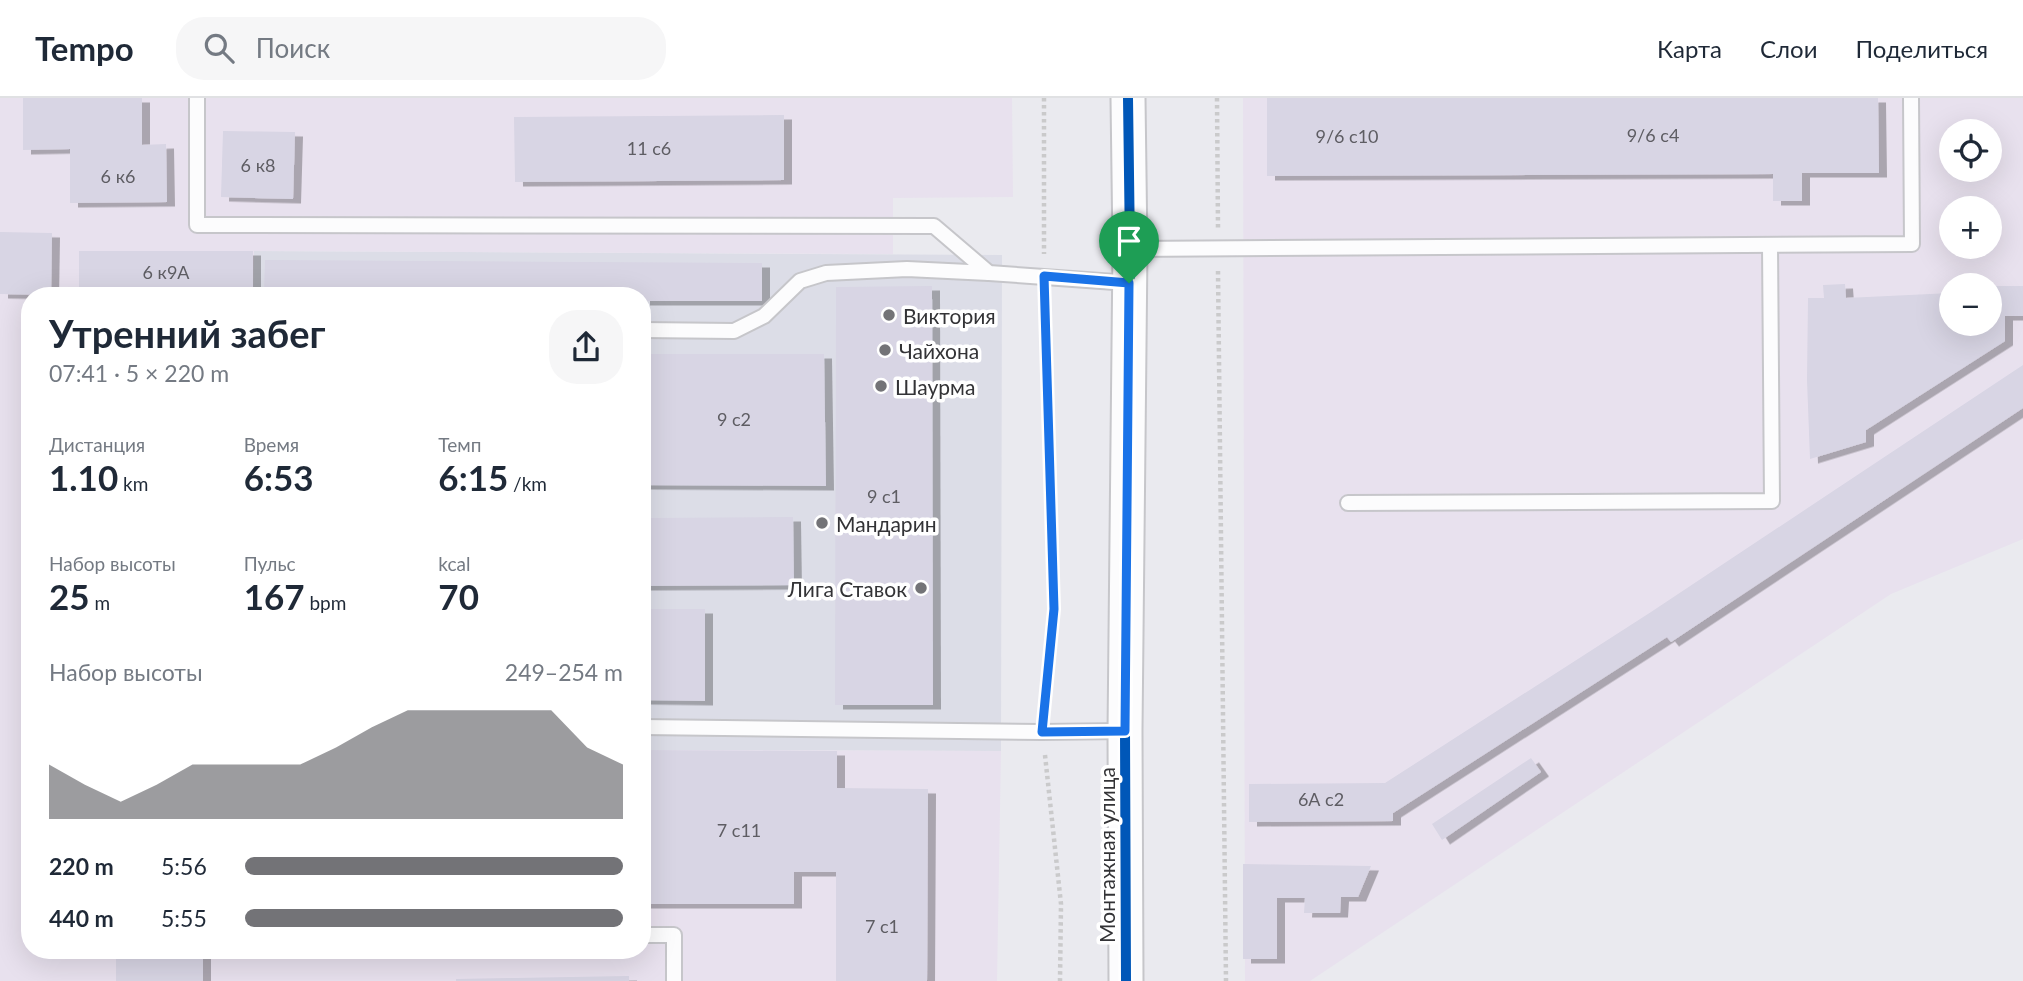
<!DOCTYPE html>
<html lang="ru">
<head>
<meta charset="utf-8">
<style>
	body { margin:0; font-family:Lato,sans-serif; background:#f6f6f7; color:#1f2937; height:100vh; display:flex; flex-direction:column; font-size:26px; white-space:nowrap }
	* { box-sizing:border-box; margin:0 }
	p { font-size:23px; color:#747a83 }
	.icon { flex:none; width:38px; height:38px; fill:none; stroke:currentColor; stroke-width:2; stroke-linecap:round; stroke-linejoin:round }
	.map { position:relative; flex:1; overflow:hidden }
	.side { position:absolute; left:21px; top:189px; width:630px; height:672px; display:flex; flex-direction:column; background:#fff; border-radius:28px; box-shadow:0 7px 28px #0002 }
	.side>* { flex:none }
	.controls { position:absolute; left:1939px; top:21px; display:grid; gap:14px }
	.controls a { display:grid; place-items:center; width:63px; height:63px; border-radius:50%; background:#fff; box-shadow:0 7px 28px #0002; font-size:35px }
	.pin { position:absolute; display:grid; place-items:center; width:60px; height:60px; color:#fff; margin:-72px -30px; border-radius:50% 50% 50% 0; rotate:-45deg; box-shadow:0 0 7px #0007 }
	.pin .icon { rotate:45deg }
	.round { display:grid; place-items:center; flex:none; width:74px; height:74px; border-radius:28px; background:#f6f6f7 }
	.summary { display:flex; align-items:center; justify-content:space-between; height:119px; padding:0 28px }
	h1 { font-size:38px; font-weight:700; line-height:52px }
	.figures { display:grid; grid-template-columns:repeat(3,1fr); gap:10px; height:119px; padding:7px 28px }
	.figures div { display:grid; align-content:center }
	.figures b { font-size:35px; font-weight:700 }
	.figures small { font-size:19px; font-weight:400 }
	.figures p { font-size:19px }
	.chart { height:196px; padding:14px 28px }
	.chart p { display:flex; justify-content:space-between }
	.chart svg { width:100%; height:126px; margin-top:7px; fill:#737377; opacity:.7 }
	ul { padding:0 28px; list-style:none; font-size:23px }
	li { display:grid; grid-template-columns:112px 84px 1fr; align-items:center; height:52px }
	li i { height:18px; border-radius:9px; background:#737377 }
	header { display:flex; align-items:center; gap:42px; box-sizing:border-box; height:98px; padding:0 35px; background:#fff; border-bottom:2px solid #e0e1e3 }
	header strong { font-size:33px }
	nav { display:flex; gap:38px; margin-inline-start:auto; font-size:24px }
	.search { width:490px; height:63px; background:#f6f6f7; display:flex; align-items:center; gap:18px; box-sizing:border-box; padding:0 24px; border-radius:28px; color:#747a83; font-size:26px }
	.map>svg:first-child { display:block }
	.built { fill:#dcdde7 }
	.industrial { fill:#e8e1ee; fill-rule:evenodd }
	.building { fill:#d8d5e4; filter:url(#shadow) }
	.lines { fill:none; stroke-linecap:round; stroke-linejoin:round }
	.service-casing { stroke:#c6c6ca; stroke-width:18 }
	.tertiary-casing { stroke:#c6c6ca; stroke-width:37 }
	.path { stroke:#cacacb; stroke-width:4.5; stroke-dasharray:3.5 3.5; stroke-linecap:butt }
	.service { stroke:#fcfcfd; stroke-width:14 }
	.tertiary { stroke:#fcfcfd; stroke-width:33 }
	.cycleway-casing { stroke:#fff; stroke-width:15 }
	.cycleway { stroke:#0057b8; stroke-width:10 }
	.route-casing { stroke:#fff; stroke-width:14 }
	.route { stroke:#1a73e8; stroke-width:9 }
	.poi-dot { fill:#737377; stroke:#fff; stroke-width:2.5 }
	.labels { text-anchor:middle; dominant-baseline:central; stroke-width:7; stroke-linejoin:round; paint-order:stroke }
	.number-label { font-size:18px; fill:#5e5d63 }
	.poi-label { font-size:21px; fill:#333336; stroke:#fff; text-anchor:start }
	.street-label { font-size:21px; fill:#333336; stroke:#fff }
</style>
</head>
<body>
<header>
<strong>Tempo</strong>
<div class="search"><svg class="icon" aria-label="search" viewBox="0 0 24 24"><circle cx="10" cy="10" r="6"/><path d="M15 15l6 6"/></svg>Поиск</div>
<nav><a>Карта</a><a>Слои</a><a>Поделиться</a></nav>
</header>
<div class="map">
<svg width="2023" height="883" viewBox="0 0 2023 883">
	<defs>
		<filter id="shadow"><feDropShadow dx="8" dy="4.5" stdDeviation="0" flood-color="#0004"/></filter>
	</defs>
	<rect width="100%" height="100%" fill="#eaeaef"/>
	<path class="built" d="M 253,153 L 1002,157 L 1001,653 L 642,652 L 642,198 L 253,198 Z"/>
	<g class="industrial">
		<path d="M 0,0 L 1012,0 L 1013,99 L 893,100 L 893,156 L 254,153 L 253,198 L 30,198 L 30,852 L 642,852 L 642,652 L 1001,653 L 997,883 L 0,883 Z"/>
		<path d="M 1243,0 L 2023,0 L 2023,441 L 1891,496 L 1310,883 L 1245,883 ZM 1951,33 L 1990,33 L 1990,72 L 1951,72 ZM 1951,110 L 1990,110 L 1990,149 L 1951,149 ZM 1951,187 L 1990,187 L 1990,226 L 1951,226 Z"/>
	</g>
	<g class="building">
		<path d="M 23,0 L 142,0 L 142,47 L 166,46 L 167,104 L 70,105 L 70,51 L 23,52 Z"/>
		<path d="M 1267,0 L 1878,0 L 1879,75 L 1802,75 L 1802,103 L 1773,103 L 1773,76 L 1267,78 Z"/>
		<path d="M 784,17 L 784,82 L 515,84 L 514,19 Z"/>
		<path d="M 223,33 L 295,34 L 293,101 L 221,99 Z"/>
		<path d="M 0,134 L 52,135 L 51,197 L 0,196 Z"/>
		<path d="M 79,153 L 253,153 L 253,196 L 79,195 Z"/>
		<path d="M 265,162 L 762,165 L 762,203 L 642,203 L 642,198 L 264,198 Z"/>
		<path d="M 1845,186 L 1846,200 L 1951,195 L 1951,226 L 1990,226 L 1990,188 L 2023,188 L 2023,218 L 2005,218 L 2005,243 L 1866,332 L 1866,344 L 1810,361 L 1807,282 L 1808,200 L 1824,200 L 1823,187 Z"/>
		<path d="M 932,188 L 933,607 L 835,607 L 836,189 Z"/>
		<path d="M 642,256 L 824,256 L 826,388 L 642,387 Z"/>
		<path d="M 2023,267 L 2023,310 L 1671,544 L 1667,539 L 1393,715 L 1393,723 L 1249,724 L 1249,686 L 1385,685 L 1651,514 Z"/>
		<path d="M 793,419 L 794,487 L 642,488 L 642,420 Z"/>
		<path d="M 642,511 L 705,511 L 705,603 L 642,602 Z"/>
		<path d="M 642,652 L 837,653 L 837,690 L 928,691 L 927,883 L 836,883 L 836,774 L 794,774 L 794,806 L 642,806 Z"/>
		<path d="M 1531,660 L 1541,674 L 1442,742 L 1432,726 Z"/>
		<path d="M 1243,766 L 1371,768 L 1358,799 L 1341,799 L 1340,815 L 1304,815 L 1305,800 L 1277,800 L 1277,861 L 1243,861 Z"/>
		<rect x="116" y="852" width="87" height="31"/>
		<path d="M 629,878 L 629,883 L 456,883 L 456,881 Z"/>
	</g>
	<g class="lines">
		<g class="service-casing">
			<g id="service">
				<path d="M 197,0 L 197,127 L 934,128 L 989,175 L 1129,185"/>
				<path d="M 1130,151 L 1912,146 L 1911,0"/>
				<path d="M 642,232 L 734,233 L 764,218 L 800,183 L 826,175 L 907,171 L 989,175"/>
				<path d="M 1348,405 L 1772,403 L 1770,147"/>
				<path d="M 642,629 L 1042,634 L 1125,633"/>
				<path d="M 642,837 L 674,837 L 674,883"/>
			</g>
		</g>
		<g class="tertiary-casing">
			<path id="tertiary" d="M 1126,883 L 1125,633 L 1130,151 L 1128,0"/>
		</g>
		<g class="path">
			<path d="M 1044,0 L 1044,156"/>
			<path d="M 1217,0 L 1218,130"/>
			<path d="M 1218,173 L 1226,883"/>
			<path d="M 1045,610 L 1054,511 L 1045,200"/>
			<path d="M 1045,657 L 1061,806 L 1060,883"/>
		</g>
		<use href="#service" class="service"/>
		<use href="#tertiary" class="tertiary"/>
		<g class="cycleway-casing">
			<path id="cycleway" d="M 1126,883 L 1125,633 L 1130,151 L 1128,0"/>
		</g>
		<use href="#cycleway" class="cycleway"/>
	</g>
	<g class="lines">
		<g class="route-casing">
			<path id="route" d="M 1044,178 L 1129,185 L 1125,633 L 1042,634 L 1054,511 Z"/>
		</g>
		<use href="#route" class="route"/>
	</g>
	<g class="poi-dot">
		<circle cx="889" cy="217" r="7"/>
		<circle cx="885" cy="252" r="7"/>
		<circle cx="881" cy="288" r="7"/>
		<circle cx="822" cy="425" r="7"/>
		<circle cx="921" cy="490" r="7"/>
	</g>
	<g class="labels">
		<g class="number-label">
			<text x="1653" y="37">9/6 с4</text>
			<text x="1347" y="38">9/6 с10</text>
			<text x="649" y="50">11 c6</text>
			<text x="258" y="67">6 к8</text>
			<text x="118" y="78">6 к6</text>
			<text x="166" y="174">6 к9А</text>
			<text x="734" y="321">9 c2</text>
			<text x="884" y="398">9 с1</text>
			<text x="1321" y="701">6А с2</text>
			<text x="739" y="732">7 с11</text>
			<text x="882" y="828">7 с1</text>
		</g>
		<g class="poi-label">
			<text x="903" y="217">Виктория</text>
			<text x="899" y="252">Чайхона</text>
			<text x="895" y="288">Шаурма</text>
			<text x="836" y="425">Мандарин</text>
			<text x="907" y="490" text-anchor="end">Лига Ставок</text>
		</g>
		<g class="street-label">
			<text transform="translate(1106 757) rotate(-90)">Монтажная улица</text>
		</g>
	</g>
</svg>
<div class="controls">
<a><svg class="icon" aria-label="locate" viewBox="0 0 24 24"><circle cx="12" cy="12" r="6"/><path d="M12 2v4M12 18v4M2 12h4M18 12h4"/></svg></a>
<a>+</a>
<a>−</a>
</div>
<div class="pin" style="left:1129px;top:185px;background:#1e9e55"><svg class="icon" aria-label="arrive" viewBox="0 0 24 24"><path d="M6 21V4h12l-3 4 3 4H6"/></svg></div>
<section class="side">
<div class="summary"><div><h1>Утренний забег</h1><p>07:41 · 5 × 220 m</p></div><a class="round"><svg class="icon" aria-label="share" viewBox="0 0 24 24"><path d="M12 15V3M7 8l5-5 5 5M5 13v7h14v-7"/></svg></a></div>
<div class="figures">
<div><p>Дистанция</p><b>1.10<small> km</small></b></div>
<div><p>Время</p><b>6:53</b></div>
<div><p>Темп</p><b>6:15<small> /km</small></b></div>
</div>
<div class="figures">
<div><p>Набор высоты</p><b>25<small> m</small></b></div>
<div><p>Пульс</p><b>167<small> bpm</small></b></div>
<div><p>kcal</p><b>70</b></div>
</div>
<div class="chart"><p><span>Набор высоты</span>249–254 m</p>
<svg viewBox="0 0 160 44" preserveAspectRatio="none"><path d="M0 44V25L10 32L20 38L30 32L40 25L50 25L60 25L70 25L80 19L90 12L100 6L110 6L120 6L130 6L140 6L150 19L160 25V44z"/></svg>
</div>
<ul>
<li><b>220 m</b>5:56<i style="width:100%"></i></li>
<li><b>440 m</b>5:55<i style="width:100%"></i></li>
</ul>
</section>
</div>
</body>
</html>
